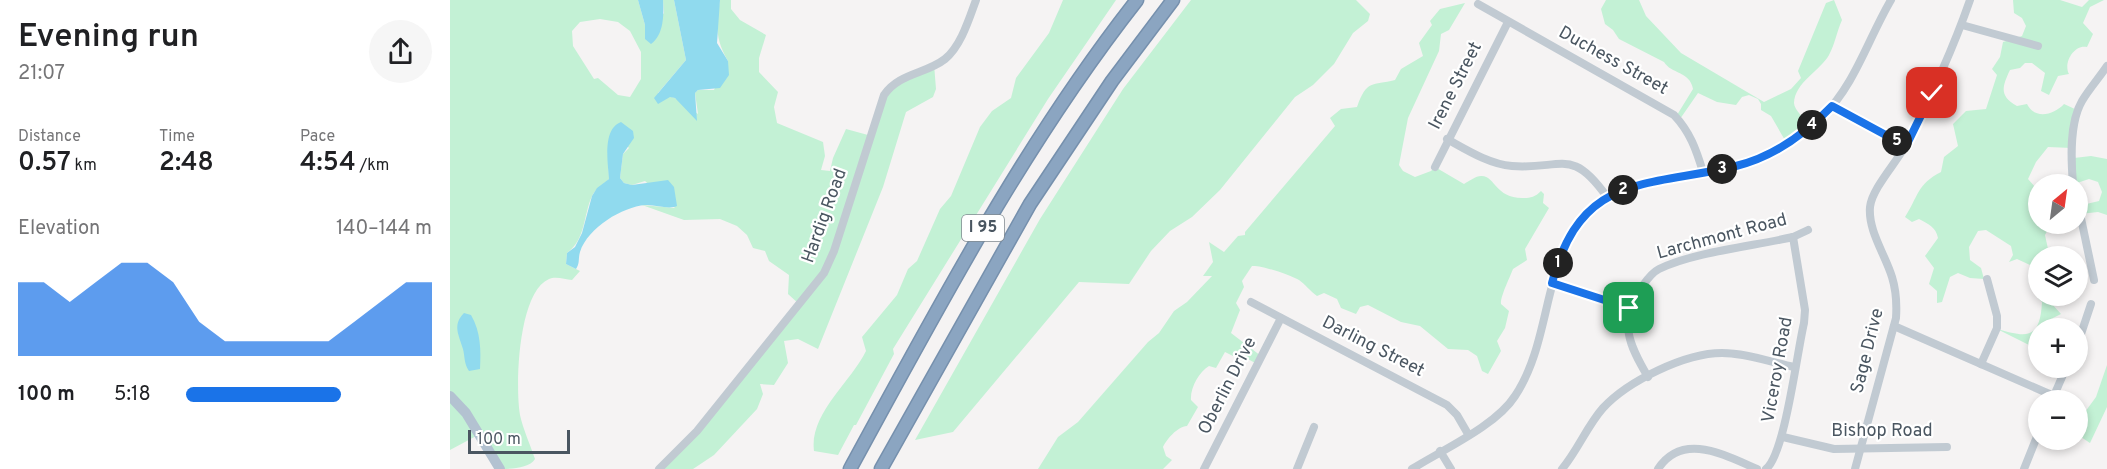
<!DOCTYPE html>
<html lang="en">
<head>
<meta charset="utf-8">
<style>
	body { margin:0; font-family:Overpass,sans-serif; background:#f6f6f6; color:#202124; height:100vh; display:flex; flex-direction:column; font-size:22px; white-space:nowrap }
	* { box-sizing:border-box; margin:0 }
	p { font-size:20px; color:#757577 }
	.icon { flex:none; width:33px; height:33px; fill:none; stroke:currentColor; stroke-width:2; stroke-linecap:round; stroke-linejoin:round }
	.map { position:relative; flex:1; overflow:hidden }
	.details { display:flex; flex-direction:column; background:#fff; width:450px }
	.details>* { flex:none }
	.needle { width:39px; rotate:29deg }
	.controls { position:absolute; left:1578px; top:174px; display:grid; gap:12px }
	.controls a { display:grid; place-items:center; width:60px; height:60px; border-radius:50%; background:#fff; box-shadow:0 3px 9px #0003; font-size:30px }
	.scale { position:absolute; left:18px; bottom:15px; width:102px; box-sizing:border-box; padding-left:6px; border:3px solid #4a5661; border-top:0; font-size:16px; line-height:21px; white-space:nowrap; color:#4a5661; -webkit-text-stroke:4px #fff; paint-order:stroke }
	.pin { position:absolute; display:grid; place-items:center; width:51px; height:51px; color:#fff; margin:-26px; border-radius:12px; box-shadow:0 3px 9px #0006 }
	.km { position:absolute; width:30px; height:30px; margin:-15px; border-radius:50%; background:#222; color:#fff; font-size:16px; line-height:30px; text-align:center }
	.round { display:grid; place-items:center; flex:none; width:63px; height:63px; border-radius:32px; background:#f6f6f6 }
	.head { display:flex; align-items:center; justify-content:space-between; height:102px; padding:0 18px }
	h1 { font-size:33px; font-weight:600; line-height:45px }
	.stats { display:grid; grid-template-columns:repeat(3,1fr); gap:9px; height:102px; padding:6px 18px }
	.stats div { display:grid; align-content:center }
	.stats b { font-size:26px; font-weight:600 }
	.stats small { font-size:16px; font-weight:400 }
	.stats p { font-size:16px }
	.chart { height:168px; padding:12px 18px }
	.chart p { display:flex; justify-content:space-between }
	.chart svg { width:100%; height:108px; margin-top:6px; fill:#1a73e8; opacity:.7 }
	ul { padding:0 18px; list-style:none; font-size:20px }
	li { display:grid; grid-template-columns:96px 72px 1fr; align-items:center; height:45px }
	li i { height:15px; border-radius:8px; background:#1a73e8 }
	main { display:flex; flex:1; min-height:0 }
	.map>svg:first-child { display:block }
	.green { fill:#c3f1d5; fill-rule:evenodd }
	.water { fill:#90daee }
	.lines { fill:none; stroke-linecap:round; stroke-linejoin:round }
	.highway-casing { stroke:#7690ad; stroke-width:15 }
	.minor { stroke:#c1cad2; stroke-width:8 }
	.major { stroke:#b3c2d1; stroke-width:10 }
	.highway { stroke:#8ba5c1; stroke-width:12 }
	.route-casing { stroke:#fff; stroke-width:12 }
	.route { stroke:#1a73e8; stroke-width:8 }
	.labels { text-anchor:middle; dominant-baseline:central; stroke-width:4.5; stroke-linejoin:round; paint-order:stroke }
	.shield { fill:#fff; stroke:#808990; stroke-width:1.5 }
	.shield-label { font-size:16px; font-weight:bold; fill:#4a5661 }
	.street-label { font-size:18px; fill:#4a5661; stroke:#fff }
</style>
</head>
<body>
<main>
<section class="details">
<div class="head"><div><h1>Evening run</h1><p>21:07</p></div><a class="round"><svg class="icon" aria-label="share" viewBox="0 0 24 24"><path d="M12 15V3M7 8l5-5 5 5M5 13v7h14v-7"/></svg></a></div>
<div class="stats">
<div><p>Distance</p><b>0.57<small> km</small></b></div>
<div><p>Time</p><b>2:48</b></div>
<div><p>Pace</p><b>4:54<small> /km</small></b></div>
</div>
<div class="chart"><p><span>Elevation</span>140–144 m</p>
<svg viewBox="0 0 160 44" preserveAspectRatio="none"><path d="M0 44V14L10 14L20 22L30 14L40 6L50 6L60 14L70 30L80 38L90 38L100 38L110 38L120 38L130 30L140 22L150 14L160 14V44z"/></svg>
</div>
<ul>
<li><b>100 m</b>5:18<i style="width:63%"></i></li>
</ul>
</section>
<div class="map">
<svg width="1657" height="469" viewBox="0 0 1657 469">
	<rect width="100%" height="100%" fill="#f5f3f3"/>
	<g class="green">
		<path d="M 0,0 L 188,0 L 195,25 L 195,39 L 214,13 L 213,0 L 224,0 L 236,60 L 208,93 L 225,98 L 248,114 L 245,93 L 248,90 L 264,90 L 278,61 C 265,39 266,25 270,0 L 281,0 L 281,9 L 290,20 L 316,35 L 309,58 L 309,72 L 328,92 L 324,107 L 327,123 L 373,142 L 375,156 L 371,170 L 380,171 L 383,158 L 396,129 L 418,135 L 431,101 L 445,83 L 484,64 L 486,89 L 483,97 L 456,112 L 433,187 L 368,349 L 348,339 L 334,341 L 338,363 L 324,385 L 310,384 L 313,394 L 307,409 L 264,455 L 243,469 L 209,469 L 237,441 L 349,304 L 338,294 L 339,275 L 319,261 L 315,251 L 303,248 L 297,235 L 287,226 L 270,219 L 234,220 L 192,205 L 225,208 L 195,181 L 182,185 L 174,183 L 170,178 L 173,154 L 179,148 L 162,131 L 158,152 L 159,179 C 153,185 146,188 142,196 C 133,216 136,239 117,253 L 116,264 L 130,271 L 122,280 C 115,279 105,276 99,279 C 68,292 65,386 70,415 C 73,429 80,444 85,459 C 79,469 59,469 45,469 L 28,435 L 0,450 ZM 150,19 L 168,22 L 180,31 L 191,52 L 191,79 L 180,97 L 168,95 L 148,78 L 144,79 L 123,46 L 122,31 L 130,22 Z"/>
		<path d="M 613,0 L 666,0 L 598,99 L 443,349 L 444,354 L 406,425 L 404,425 L 388,455 L 364,451 C 359,414 401,382 416,351 L 412,337 L 447,295 L 458,269 L 467,261 L 490,209 L 501,196 L 530,127 L 542,111 L 561,98 L 566,78 L 599,33 Z"/>
		<path d="M 741,0 L 906,0 L 920,14 L 918,21 L 903,33 L 884,64 L 863,85 L 845,97 L 770,190 L 742,217 L 720,231 L 701,251 L 679,284 L 629,282 L 503,432 L 465,440 L 590,219 L 673,89 Z"/>
		<path d="M 1156,0 L 1189,0 L 1196,16 L 1231,53 L 1314,102 L 1341,89 L 1351,78 L 1348,71 L 1376,3 L 1384,0 L 1392,20 C 1387,31 1385,44 1379,55 C 1370,71 1345,82 1344,103 C 1344,110 1356,120 1360,126 L 1336,142 L 1321,116 L 1311,110 L 1311,104 L 1308,99 L 1299,95 L 1292,97 L 1286,105 L 1267,102 L 1248,93 L 1230,119 L 1227,115 L 1243,89 C 1240,71 1221,74 1214,62 L 1169,39 L 1163,30 L 1155,24 L 1151,9 Z"/>
		<path d="M 1563,0 L 1610,0 L 1632,7 L 1639,0 L 1654,0 L 1640,7 L 1633,23 L 1643,34 L 1637,47 C 1624,44 1613,63 1619,74 L 1608,76 L 1599,95 L 1591,91 L 1595,73 L 1582,63 L 1575,63 L 1570,68 L 1560,70 C 1552,87 1549,96 1567,106 L 1577,104 C 1585,120 1604,115 1614,104 L 1627,110 L 1622,148 L 1598,147 L 1586,162 L 1578,179 L 1585,187 L 1584,198 L 1588,202 L 1588,224 L 1601,224 L 1595,235 L 1598,249 L 1593,256 L 1588,256 L 1588,278 L 1580,265 L 1567,259 L 1559,262 L 1563,255 L 1561,246 L 1536,230 L 1528,231 L 1519,247 L 1520,260 L 1531,268 L 1534,279 L 1520,278 L 1508,273 L 1500,277 L 1492,302 L 1487,303 L 1487,291 L 1479,284 L 1484,268 L 1475,256 L 1488,238 C 1486,227 1478,224 1469,219 L 1462,222 L 1455,217 C 1468,197 1467,184 1491,172 L 1494,157 L 1508,146 L 1503,124 L 1516,111 L 1536,109 L 1547,75 L 1542,69 L 1550,57 L 1553,42 L 1572,36 L 1576,26 L 1572,18 L 1564,13 Z"/>
		<path d="M 1015,3 L 999,30 L 991,34 L 989,51 L 958,118 L 949,165 L 953,171 L 965,177 L 981,171 L 985,167 L 1014,184 C 1019,181 1026,176 1031,176 C 1045,175 1045,199 1074,198 C 1081,198 1085,197 1091,191 L 1094,194 L 1093,203 L 1099,208 L 1075,249 L 1077,260 L 1063,269 C 1060,277 1050,297 1051,304 L 1059,311 L 1055,328 L 1047,341 L 1051,351 L 1038,374 L 1032,371 L 1027,356 L 1018,350 L 998,349 L 970,326 L 951,322 L 918,305 L 910,307 L 906,314 L 891,308 L 887,299 L 874,293 L 867,296 C 860,291 855,284 849,280 C 840,275 811,265 802,266 L 792,281 L 794,287 L 786,303 L 790,310 L 781,333 L 811,356 L 807,364 L 785,352 L 783,356 L 775,352 L 766,368 L 759,366 C 749,372 740,388 741,400 L 748,407 L 737,426 C 727,427 717,439 713,447 L 716,456 L 722,460 L 713,469 L 588,469 L 608,437 L 628,422 L 698,342 L 709,333 L 724,311 L 737,302 L 762,276 L 753,276 L 763,262 L 759,242 L 774,252 L 788,236 L 795,235 L 795,232 L 885,126 L 880,118 L 891,109 L 907,107 C 917,79 922,86 945,80 L 951,69 L 973,56 L 969,43 L 982,25 L 980,21 L 990,9 Z"/>
		<path d="M 1641,156 L 1657,159 L 1657,215 L 1648,212 L 1630,214 L 1628,206 L 1649,201 L 1652,192 L 1648,182 L 1639,179 L 1624,184 L 1624,158 Z"/>
		<path d="M 1588,290 L 1588,296 L 1604,296 L 1602,304 L 1611,314 L 1603,318 L 1598,328 L 1588,328 L 1588,344 L 1583,347 L 1547,329 C 1576,337 1590,341 1592,302 L 1586,296 Z"/>
		<path d="M 1657,365 L 1657,407 L 1640,443 L 1628,435 L 1635,420 L 1635,412 L 1646,397 Z"/>
	</g>
	<g class="water">
		<path d="M 188,0 L 213,0 C 214,14 214,35 201,44 L 195,39 L 195,25 Z"/>
		<path d="M 224,0 L 270,0 L 267,43 L 278,61 L 279,75 L 270,88 L 248,90 L 245,93 L 247,121 L 225,98 L 220,97 L 208,104 L 204,98 L 236,60 Z"/>
		<path d="M 171,122 L 183,131 L 184,138 L 173,154 L 170,178 L 174,183 L 182,185 L 218,180 L 224,187 L 227,206 C 218,210 205,204 195,205 C 173,207 138,227 130,252 C 128,259 130,263 126,269 L 116,264 L 117,253 L 125,247 L 132,233 L 142,196 L 147,188 L 159,179 C 158,163 152,129 171,122 Z"/>
		<path d="M 14,313 L 21,315 C 31,332 31,351 30,369 L 19,371 C 14,364 15,357 13,349 C 9,335 2,325 14,313 Z"/>
	</g>
	<g class="lines">
		<g class="highway-casing">
			<g id="highway">
				<path d="M 400,469 C 488,308 573,145 687,0"/>
				<path d="M 431,469 L 580,204 L 662,81 L 723,0"/>
			</g>
		</g>
		<g class="minor">
			<path d="M 1028,4 L 1224,115 C 1240,132 1246,149 1253,172"/>
			<path d="M 1512,25 L 1588,46"/>
			<path d="M 1382,106 L 1456,146"/>
			<path d="M 997,139 C 1017,150 1039,164 1062,166 C 1112,170 1121,146 1157,197"/>
			<path d="M 985,167 L 1058,22"/>
			<path d="M 1623,184 C 1621,160 1619,123 1632,101 C 1639,89 1649,78 1657,66"/>
			<path d="M 1628,204 L 1644,280"/>
			<path d="M 1103,283 L 1179,308"/>
			<path d="M 801,302 L 997,405 L 1007,415 L 1018,434"/>
			<path d="M 1444,326 L 1604,396"/>
			<path d="M 1628,343 L 1641,304"/>
			<path d="M 1531,364 L 1547,328 L 1547,316 L 1537,279"/>
			<path d="M 1198,377 C 1179,345 1168,322 1191,288 C 1196,281 1201,273 1209,269 C 1244,252 1304,246 1343,237 L 1358,230"/>
			<path d="M 1602,400 L 1616,368"/>
			<path d="M 1333,437 L 1384,449 L 1497,447"/>
			<path d="M 990,451 L 1001,469"/>
			<path d="M 209,469 L 247,431 L 374,273 L 384,251 L 434,95 C 449,73 476,74 495,59 C 511,46 519,19 526,0"/>
			<path d="M 754,469 L 831,318"/>
			<path d="M 847,469 L 864,427"/>
			<path d="M 962,469 C 992,450 1046,426 1065,396 C 1103,339 1091,260 1140,209 C 1172,176 1244,177 1286,166 C 1318,158 1348,139 1372,117 C 1405,85 1418,39 1441,0"/>
			<path d="M 1112,469 C 1128,450 1137,426 1153,408 C 1178,381 1235,353 1272,353 C 1296,353 1320,362 1344,367"/>
			<path d="M 1208,469 C 1233,431 1276,456 1307,469"/>
			<path d="M 1316,469 C 1335,454 1347,352 1354,323 L 1355,310 L 1343,237"/>
			<path d="M 1405,469 L 1446,318 C 1447,303 1446,290 1442,277 C 1435,254 1418,231 1420,207 C 1422,188 1448,161 1457,143 C 1481,97 1503,49 1520,0"/>
			<path d="M 1574,469 L 1588,434"/>
		</g>
		<path class="major" d="M 0,396 L 16,413 L 50,469"/>
		<use href="#highway" class="highway"/>
	</g>
	<g class="lines">
		<g class="route-casing">
			<path id="route" d="M 1179,308 L 1102,283 C 1131,172 1195,188 1286,166 C 1323,157 1356,133 1382,106 L 1456,146 L 1482,93"/>
		</g>
		<use href="#route" class="route"/>
	</g>
	<g class="labels">
		<rect class="shield" x="512" y="215" width="42" height="26" rx="4.5"/>
		<g class="shield-label">
			<text x="533" y="228">I 95</text>
		</g>
		<g class="street-label">
			<text transform="translate(1163 61) rotate(29)">Duchess Street</text>
			<text transform="translate(1006 86) rotate(-63)">Irene Street</text>
			<text transform="translate(375 216) rotate(-70)">Hardig Road</text>
			<text transform="translate(1272 237) rotate(-15)">Larchmont Road</text>
			<text transform="translate(923 347) rotate(27)">Darling Street</text>
			<text transform="translate(1418 351) rotate(-76)">Sage Drive</text>
			<text transform="translate(1328 370) rotate(-80)">Viceroy Road</text>
			<text transform="translate(778 386) rotate(-63)">Oberlin Drive</text>
			<text x="1432" y="431">Bishop Road</text>
		</g>
	</g>
</svg>
<div class="controls">
<a><svg class="needle" viewBox="-14 -14 28 28"><path d="M0-13l5 13h-10z" fill="#e53935"/><path d="M0 13l5-13h-10z" fill="#757577"/></svg></a>
<a><svg class="icon" aria-label="layers" viewBox="0 0 24 24"><path d="M12 4l9 5-9 5-9-5zM3 14l9 5 9-5"/></svg></a>
<a>+</a>
<a>−</a>
</div>
<div class="scale">100 m</div>
<div class="pin" style="left:1179px;top:308px;background:#1e9e55"><svg class="icon" aria-label="arrive" viewBox="0 0 24 24"><path d="M6 21V4h12l-3 4 3 4H6"/></svg></div>
<div class="pin" style="left:1482px;top:93px;background:#d93025"><svg class="icon" aria-label="check" viewBox="0 0 24 24"><path d="M5 12l5 5 9-10"/></svg></div>
<b class="km" style="left:1108px;top:263px">1</b>
<b class="km" style="left:1173px;top:190px">2</b>
<b class="km" style="left:1272px;top:169px">3</b>
<b class="km" style="left:1362px;top:125px">4</b>
<b class="km" style="left:1447px;top:141px">5</b>
</div>
</main>
</body>
</html>
